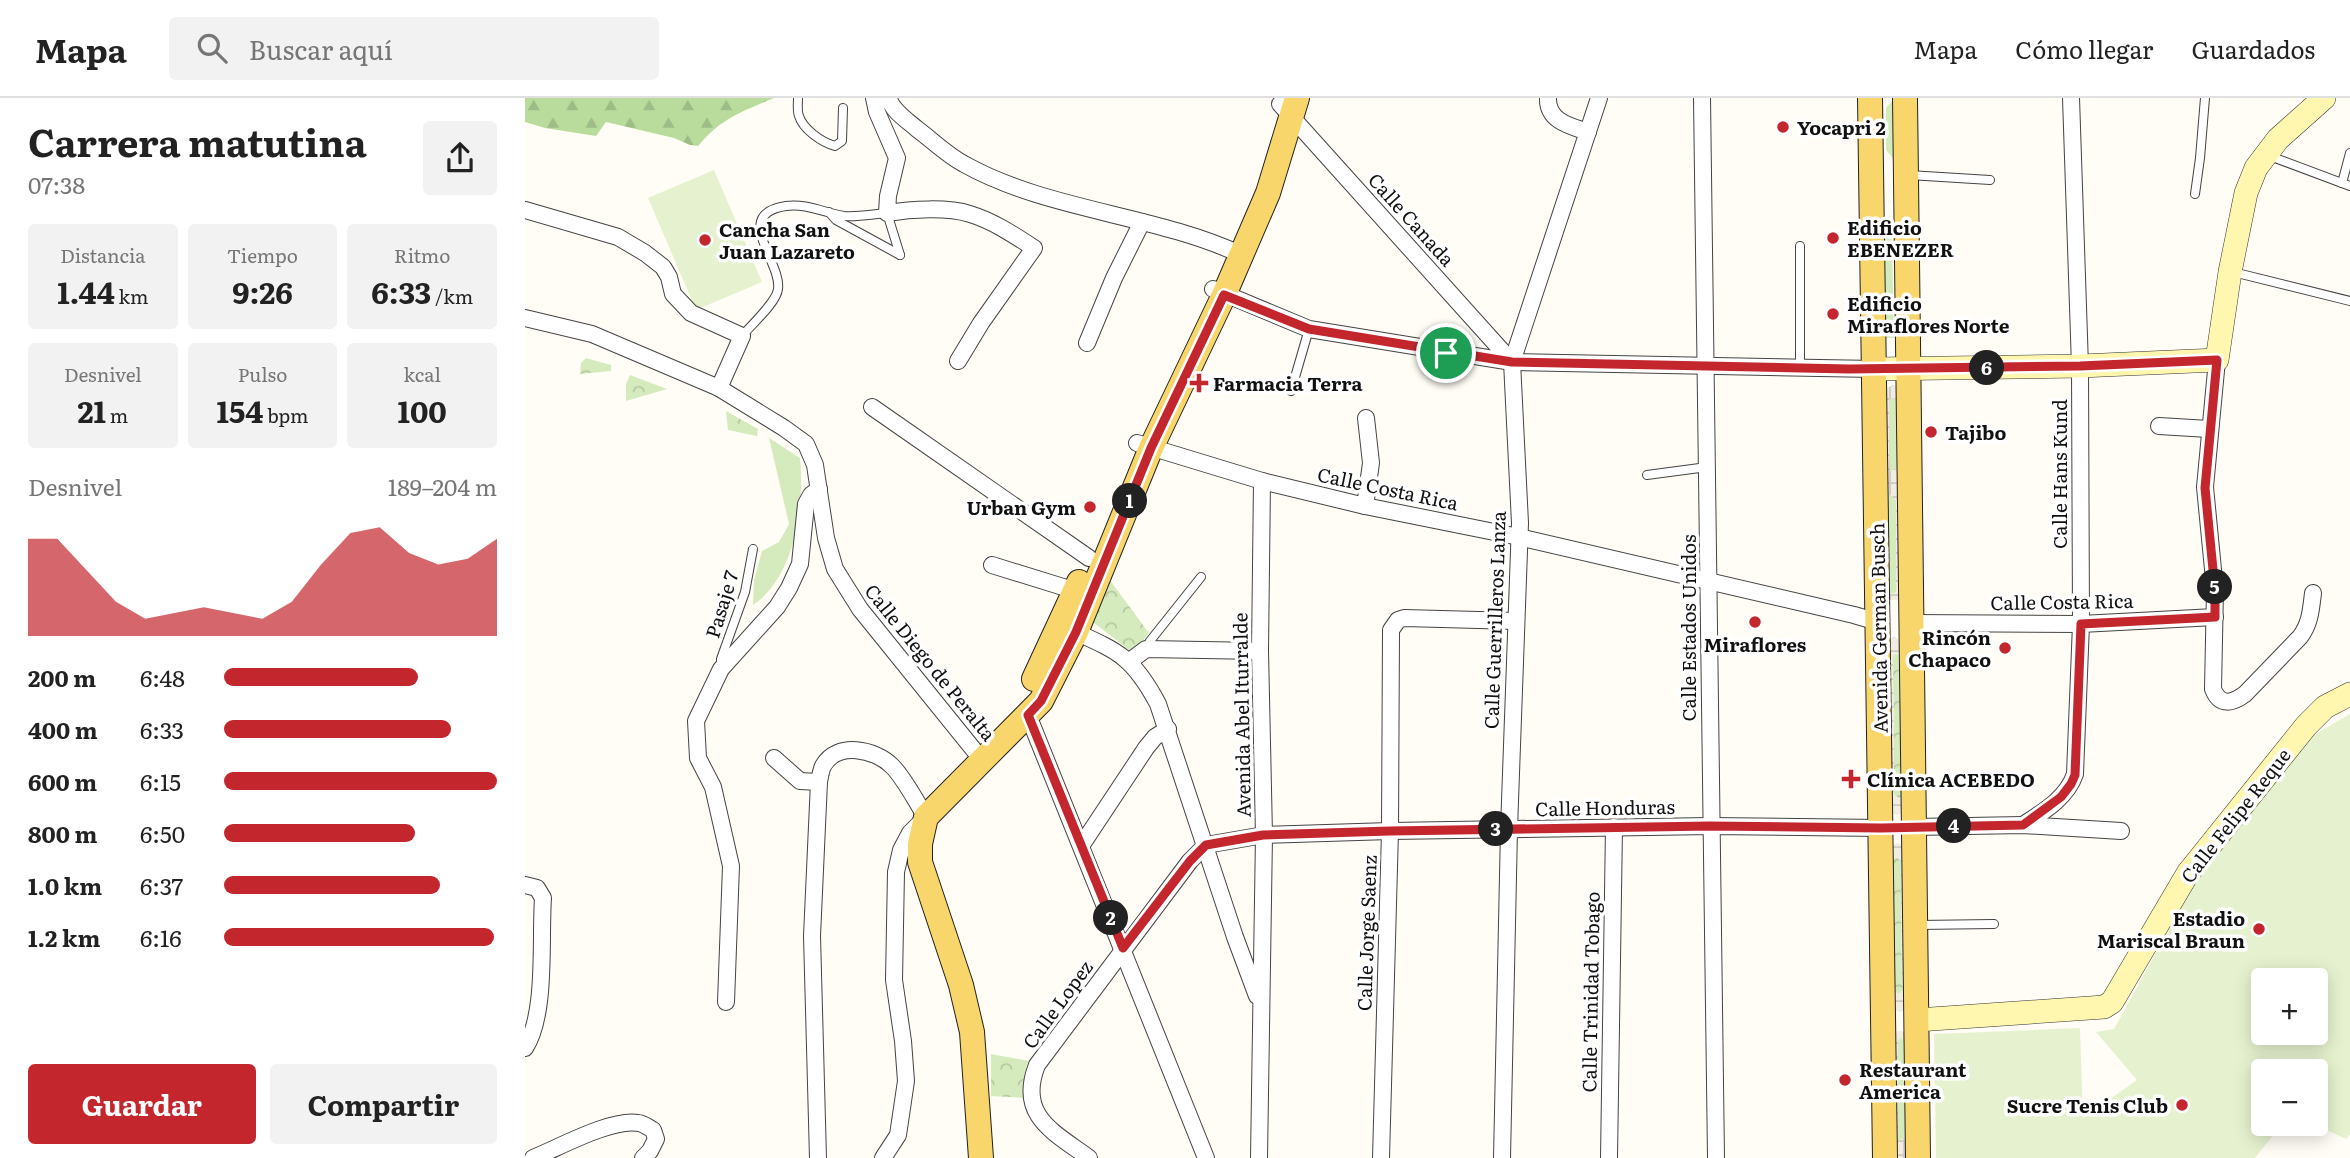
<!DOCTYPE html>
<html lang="es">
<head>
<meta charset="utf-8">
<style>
	body { margin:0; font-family:Literata,serif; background:#f2f2f2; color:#222; height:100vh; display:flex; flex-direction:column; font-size:26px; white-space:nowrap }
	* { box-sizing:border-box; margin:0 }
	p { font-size:23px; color:#767676 }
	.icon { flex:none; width:38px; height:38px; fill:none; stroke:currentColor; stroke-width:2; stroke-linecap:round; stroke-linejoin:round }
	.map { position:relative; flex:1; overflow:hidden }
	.sheet { display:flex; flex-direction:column; background:#fff; width:525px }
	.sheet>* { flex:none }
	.buttons { position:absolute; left:1726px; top:870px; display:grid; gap:14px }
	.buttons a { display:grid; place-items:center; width:77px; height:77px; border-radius:7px; background:#fff; box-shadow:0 4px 18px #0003; font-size:35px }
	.pin { position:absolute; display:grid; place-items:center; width:60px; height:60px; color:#fff; margin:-30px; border:4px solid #fff; border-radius:50%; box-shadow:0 2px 7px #0007 }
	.km { position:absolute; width:35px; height:35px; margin:-18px; border-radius:50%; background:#222; color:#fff; font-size:19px; line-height:35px; text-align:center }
	.round { display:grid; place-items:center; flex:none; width:74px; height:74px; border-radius:7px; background:#f2f2f2 }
	.headline { display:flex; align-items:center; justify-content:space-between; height:119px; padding:0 28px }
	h1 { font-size:38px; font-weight:700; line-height:52px }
	.stats { display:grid; grid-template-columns:repeat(3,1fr); gap:10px; height:119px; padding:7px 28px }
	.stats div { display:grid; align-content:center; border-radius:7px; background:#f2f2f2; text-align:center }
	.stats b { font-size:30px; font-weight:700 }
	.stats small { font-size:19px; font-weight:400 }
	.stats p { font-size:19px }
	.chart { height:196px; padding:14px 28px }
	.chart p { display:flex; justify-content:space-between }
	.chart svg { width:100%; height:126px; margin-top:7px; fill:#c4262e; opacity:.7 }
	.primary-button { display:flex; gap:14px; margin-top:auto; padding:14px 28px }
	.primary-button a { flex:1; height:80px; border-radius:7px; background:#c4262e; color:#fff; font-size:28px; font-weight:700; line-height:80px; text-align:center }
	.primary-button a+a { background:#f2f2f2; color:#222 }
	ul { padding:0 28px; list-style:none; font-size:23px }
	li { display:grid; grid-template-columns:112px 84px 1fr; align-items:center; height:52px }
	li i { height:18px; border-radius:9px; background:#c4262e }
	header { display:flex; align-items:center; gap:42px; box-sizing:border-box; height:98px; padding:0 35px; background:#fff; border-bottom:2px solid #e0e0e0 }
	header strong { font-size:33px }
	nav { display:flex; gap:38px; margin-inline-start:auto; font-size:24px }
	.search { width:490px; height:63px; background:#f2f2f2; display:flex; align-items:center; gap:18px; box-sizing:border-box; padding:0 24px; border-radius:7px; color:#767676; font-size:26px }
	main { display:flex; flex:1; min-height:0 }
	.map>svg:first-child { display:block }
	.grass { fill:#d5ebbd }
	.forest { fill:url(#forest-firs) }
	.park { fill:url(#park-crowns) }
	.pitch { fill:#e6f2cf; fill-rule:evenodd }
	.plaza { fill:url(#plaza-grid) }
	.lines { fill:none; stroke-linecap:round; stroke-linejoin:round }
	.lane-casing { stroke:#444; stroke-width:10 }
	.street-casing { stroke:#444; stroke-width:18 }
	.secondary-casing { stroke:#333; stroke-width:24 }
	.primary-casing { stroke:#222; stroke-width:26 }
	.lane { stroke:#fff; stroke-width:8 }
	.street { stroke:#fff; stroke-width:16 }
	.secondary { stroke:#fff6b0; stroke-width:23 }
	.primary { stroke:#f9d66b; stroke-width:24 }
	.route-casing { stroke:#fff; stroke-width:14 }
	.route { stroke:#c4262e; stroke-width:9 }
	.poi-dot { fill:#c4262e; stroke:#fff; stroke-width:2.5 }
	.labels { text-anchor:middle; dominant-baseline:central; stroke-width:7; stroke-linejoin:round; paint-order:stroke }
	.poi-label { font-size:19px; font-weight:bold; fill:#111; stroke:#fff; text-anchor:start }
	.street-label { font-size:19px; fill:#111; stroke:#fff }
</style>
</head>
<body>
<header>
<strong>Mapa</strong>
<div class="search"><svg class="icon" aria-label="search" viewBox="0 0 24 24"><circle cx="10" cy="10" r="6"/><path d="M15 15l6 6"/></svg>Buscar aquí</div>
<nav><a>Mapa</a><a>Cómo llegar</a><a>Guardados</a></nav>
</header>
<main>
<section class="sheet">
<div class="headline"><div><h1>Carrera matutina</h1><p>07:38</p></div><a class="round"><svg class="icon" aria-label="share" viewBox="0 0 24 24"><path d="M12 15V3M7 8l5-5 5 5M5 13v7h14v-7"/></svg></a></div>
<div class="stats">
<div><p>Distancia</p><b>1.44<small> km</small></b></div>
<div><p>Tiempo</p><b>9:26</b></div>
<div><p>Ritmo</p><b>6:33<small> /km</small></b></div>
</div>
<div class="stats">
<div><p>Desnivel</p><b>21<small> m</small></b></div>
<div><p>Pulso</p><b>154<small> bpm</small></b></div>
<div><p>kcal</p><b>100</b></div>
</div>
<div class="chart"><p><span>Desnivel</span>189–204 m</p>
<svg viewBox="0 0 160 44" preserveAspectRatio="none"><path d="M0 44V10L10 10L20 21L30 32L40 38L50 36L60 34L70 36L80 38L90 32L100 19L110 8L120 6L130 15L140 19L150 17L160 10V44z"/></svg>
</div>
<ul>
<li><b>200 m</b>6:48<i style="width:71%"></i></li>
<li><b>400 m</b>6:33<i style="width:83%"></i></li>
<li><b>600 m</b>6:15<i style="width:100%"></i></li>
<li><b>800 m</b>6:50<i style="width:70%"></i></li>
<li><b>1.0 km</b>6:37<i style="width:79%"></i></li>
<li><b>1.2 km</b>6:16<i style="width:99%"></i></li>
</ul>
<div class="primary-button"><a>Guardar</a><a>Compartir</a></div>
</section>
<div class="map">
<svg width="1825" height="1060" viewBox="0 0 1825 1060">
	<defs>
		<pattern id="forest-firs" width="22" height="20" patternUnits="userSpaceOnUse" patternTransform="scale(1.75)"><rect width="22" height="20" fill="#b9dc9c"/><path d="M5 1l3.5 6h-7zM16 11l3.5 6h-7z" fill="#9ebc85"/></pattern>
		<pattern id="park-crowns" width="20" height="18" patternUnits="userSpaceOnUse" patternTransform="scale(1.75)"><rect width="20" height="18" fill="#d5ebbd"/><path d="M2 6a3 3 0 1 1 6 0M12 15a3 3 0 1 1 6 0" fill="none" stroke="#b6c8a1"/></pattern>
		<pattern id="plaza-grid" width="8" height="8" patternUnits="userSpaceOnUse" patternTransform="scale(1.75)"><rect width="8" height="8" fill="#f1ede2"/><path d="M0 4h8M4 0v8" fill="none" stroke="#cecac1"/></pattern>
	</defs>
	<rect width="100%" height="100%" fill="#fffdf5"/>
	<g class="grass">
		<path d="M 1367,3 L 1371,8 L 1372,65 L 1361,52 L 1361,10 Z"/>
		<path d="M 1357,132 L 1367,142 L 1369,240 L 1358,240 Z"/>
		<path d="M 1367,300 L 1374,302 L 1375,375 L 1365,375 L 1364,302 Z"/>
		<path d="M 244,340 L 275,360 C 280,407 270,479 228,507 L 229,482 L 237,453 L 254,444 L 264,426 Z"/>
		<path d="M 1360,393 L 1371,402 L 1371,494 L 1368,496 L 1361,494 Z"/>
		<path d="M 1376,939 L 1383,943 L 1384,1045 L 1373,1044 L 1373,997 L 1376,987 L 1373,987 L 1373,942 Z"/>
	</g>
	<path class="forest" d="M 0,0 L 249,0 C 218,13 196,20 173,48 L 165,47 L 149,40 L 81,24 L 71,38 L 20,30 L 0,24 Z"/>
	<g class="park">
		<path d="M 61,260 L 86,267 L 86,273 L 55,276 L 56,265 Z"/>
		<path d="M 105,277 L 142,291 L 101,303 L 101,286 Z"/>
		<path d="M 201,313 L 233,331 L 232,338 L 203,332 Z"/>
		<path d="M 584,481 L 624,535 L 608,555 L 564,521 Z"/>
		<path d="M 1370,556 L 1377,557 L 1377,699 L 1374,700 L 1369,697 L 1368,558 Z"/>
		<path d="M 1372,759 L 1376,763 L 1377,893 L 1374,896 L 1368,893 L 1365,763 Z"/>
		<path d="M 466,956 L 504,963 L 501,969 L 500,1000 L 466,998 Z"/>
	</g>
	<g class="pitch">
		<path d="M 189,72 L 237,184 L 171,212 L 123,100 Z"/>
		<path d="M 1825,616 L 1825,1036 L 1821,1041 L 1788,1026 L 1790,1026 L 1790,973 L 1738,973 L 1738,1026 L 1757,1026 L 1730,1060 L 1411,1060 L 1409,936 L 1555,930 L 1558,1020 L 1612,982 L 1571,934 L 1589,931 L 1672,780 L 1782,641 ZM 1738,882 L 1790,882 L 1790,934 L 1738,934 Z"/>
	</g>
	<g class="plaza">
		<path d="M 1368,287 L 1373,290 L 1374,302 L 1367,300 L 1364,302 L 1365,374 L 1370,371 L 1375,375 L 1376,502 L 1361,502 L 1361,494 L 1368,496 L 1371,494 L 1371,402 L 1360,393 L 1360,291 Z"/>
		<path d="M 1369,539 L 1377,543 L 1377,557 L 1370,556 L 1368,558 L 1369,697 L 1374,700 L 1377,699 L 1377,715 L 1372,717 L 1367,715 L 1362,543 Z"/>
		<path d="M 1372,745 L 1377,746 L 1380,912 L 1375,914 L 1369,912 L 1368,893 L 1374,896 L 1377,893 L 1376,763 L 1372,759 L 1365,763 L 1367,747 Z"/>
		<path d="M 1375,933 L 1380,934 L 1383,943 L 1378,943 L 1376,939 L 1373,942 L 1373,1043 L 1378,1040 L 1384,1045 L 1384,1060 L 1370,1060 L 1370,934 Z"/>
	</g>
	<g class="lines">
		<g class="lane-casing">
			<g id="lane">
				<path d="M 273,0 C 273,6 272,13 274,18 C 278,31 296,44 310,48 L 317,43 L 318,10"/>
				<path d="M 1742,57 L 1825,88"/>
				<path d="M 1384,77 L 1465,82"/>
				<path d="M 1817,85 L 1825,55"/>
				<path d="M 1670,96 L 1675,60 L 1680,0"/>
				<path d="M 304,114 L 311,122 L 375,157"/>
				<path d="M 1275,148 L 1275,271"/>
				<path d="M 1708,174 L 1825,203"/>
				<path d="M 217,238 C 226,227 252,204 253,191 C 257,164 206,116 261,108 C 281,105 300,115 319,118 C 334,119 348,116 362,115 L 375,157"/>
				<path d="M 766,293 L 784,231"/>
				<path d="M 1122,377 L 1182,369"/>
				<path d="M 621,551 L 625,543 L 676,479"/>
				<path d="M 196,569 L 196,561 L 220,494 L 228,451"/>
				<path d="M 1393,827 L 1469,826"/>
			</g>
		</g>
		<g class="street-casing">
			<g id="street">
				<path d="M 349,0 L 352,14 L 372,60 L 363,98 L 362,115 C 386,111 423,109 445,116 C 468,123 489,137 509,150 L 456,225 L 433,263"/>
				<path d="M 364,0 C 366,12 383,23 392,31 C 407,42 422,57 439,66 C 523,113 629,116 717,157"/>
				<path d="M 1023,0 C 1022,23 1045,28 1063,34"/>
				<path d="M 1177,0 L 1191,1060"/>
				<path d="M 755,6 L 987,264"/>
				<path d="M 0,112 L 93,139 L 120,155 L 138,169 L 144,179 L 148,196 L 166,215 L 217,238 L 194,290"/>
				<path d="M 688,191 L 784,231 L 987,264 L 1350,271"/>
				<path d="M 0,220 L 67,236 L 194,290 L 259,330 L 281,346 L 290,367 L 301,440 L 310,471 L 335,511 L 457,662"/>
				<path d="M 562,245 L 589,180 L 617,124"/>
				<path d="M 1692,262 L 1680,389 L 1690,492 L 1688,591 C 1695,609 1708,605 1720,596 L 1775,539 C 1785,526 1786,512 1788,495"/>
				<path d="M 347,309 L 564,460"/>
				<path d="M 1634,328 L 1684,331"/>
				<path d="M 612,345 L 737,383 L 840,408 L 994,439 L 1329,517 L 1353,524"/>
				<path d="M 840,408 L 846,365 L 841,320"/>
				<path d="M 467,467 L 551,493"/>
				<path d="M 1385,525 L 1556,526 L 1690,519"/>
				<path d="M 544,531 C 592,553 607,557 633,606 L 710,839 L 732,898"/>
				<path d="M 605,563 L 621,551 L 735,553"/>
				<path d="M 503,617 L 681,1060"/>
				<path d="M 249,660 L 275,683 L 294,684"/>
				<path d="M 1498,727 C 1518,714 1542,700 1550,676 L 1556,526 L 1555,268 L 1546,0"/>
				<path d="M 1389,729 L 1498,727 L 1596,733"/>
				<path d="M 681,747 L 739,737 L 865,733 L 1185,728 L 1356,730"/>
				<path d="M 556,748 L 621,650 L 630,639 L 643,631"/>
				<path d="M 0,787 L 12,790 L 18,800 C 15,841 22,916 0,950"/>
				<path d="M 201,904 L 206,768 L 188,689 L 173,660 L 171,623 L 196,571 L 252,509 L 264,490 L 275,466 L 281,406 L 286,397 L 294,391"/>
				<path d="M 8,1060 C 33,1050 87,1020 113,1025 C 118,1025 124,1030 128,1032 L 131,1041 L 125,1053 L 118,1060"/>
				<path d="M 293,1060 L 287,838 L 294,684 C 295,679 296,672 298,668 C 312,643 350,651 367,668 C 380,681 390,702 401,719 L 385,735 L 376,752 L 371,774 L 369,882 L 378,943 L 381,983 L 373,1037 L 358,1060"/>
				<path d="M 564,1060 C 529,1034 492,1018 512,967 L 665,763 L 681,747"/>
				<path d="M 734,1060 L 739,737 L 735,553 L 737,383"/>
				<path d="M 856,1060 L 865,733 L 866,532 L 873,522 L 879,520 L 991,523"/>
				<path d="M 977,1060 L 984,731 L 995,425 L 987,264 L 1074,0"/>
				<path d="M 1084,1060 L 1089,729"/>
			</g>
		</g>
		<g class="secondary-casing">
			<g id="secondary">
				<path d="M 1350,271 L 1555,268 L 1692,262 L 1705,174 L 1721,95 L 1731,70 L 1753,41 L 1799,0"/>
				<path d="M 1392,922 L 1579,909 L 1587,904 L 1663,775 L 1781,628 L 1800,609 L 1825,596"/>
			</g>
		</g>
		<g class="primary-casing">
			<g id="primary">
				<path d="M 1345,0 L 1360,1060"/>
				<path d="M 1380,0 L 1393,1060"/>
				<path d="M 509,581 L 554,484"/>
				<path d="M 456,1060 L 447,934 L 436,887 L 395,764 L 395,746 L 401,719 L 516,603 L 551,534 L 626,350 L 699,197 L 743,95 L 772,0"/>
			</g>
		</g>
		<use href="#lane" class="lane"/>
		<use href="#street" class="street"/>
		<use href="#secondary" class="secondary"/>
		<use href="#primary" class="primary"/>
	</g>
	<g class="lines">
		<g class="route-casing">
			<path id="route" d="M 699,197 L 784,231 L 987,264 L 1324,271 L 1555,268 L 1692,262 L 1680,390 L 1690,492 L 1690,519 L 1556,526 L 1550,677 L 1546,686 L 1536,699 L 1498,727 L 1356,730 L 1185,728 L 865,733 L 738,737 L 681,747 L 665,763 L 598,850 L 503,617 L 516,603 L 551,534 L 626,350 Z"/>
		</g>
		<use href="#route" class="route"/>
	</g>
	<g class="poi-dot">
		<circle cx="1258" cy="29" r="7"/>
		<circle cx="1308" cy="140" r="7"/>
		<circle cx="180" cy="142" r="7"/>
		<circle cx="1308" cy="216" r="7"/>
		<path d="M670.5 274.5h7v7h7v7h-7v7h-7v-7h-7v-7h7z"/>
		<circle cx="1406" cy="334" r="7"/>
		<circle cx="565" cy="409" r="7"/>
		<circle cx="1230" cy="524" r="7"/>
		<circle cx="1480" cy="550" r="7"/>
		<path d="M1322.5 670.5h7v7h7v7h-7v7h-7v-7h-7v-7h7z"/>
		<circle cx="1734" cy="831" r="7"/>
		<circle cx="1320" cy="982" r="7"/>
		<circle cx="1657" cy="1007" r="7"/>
	</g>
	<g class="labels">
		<g class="poi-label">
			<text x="1272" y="29">Yocapri 2</text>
			<text x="1322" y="129">Edificio<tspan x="1322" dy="22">EBENEZER</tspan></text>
			<text x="194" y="131">Cancha San<tspan x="194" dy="22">Juan Lazareto</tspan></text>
			<text x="1322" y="205">Edificio<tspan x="1322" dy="22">Miraflores Norte</tspan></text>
			<text x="688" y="285">Farmacia Terra</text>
			<text x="1420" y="334">Tajibo</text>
			<text x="551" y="409" text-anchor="end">Urban Gym</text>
			<text x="1466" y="539" text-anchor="end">Rincón<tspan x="1466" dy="22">Chapaco</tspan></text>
			<text x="1230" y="546" text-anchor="middle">Miraflores</text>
			<text x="1342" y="681">Clínica ACEBEDO</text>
			<text x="1720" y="820" text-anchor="end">Estadio<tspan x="1720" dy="22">Mariscal Braun</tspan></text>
			<text x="1334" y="971">Restaurant<tspan x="1334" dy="22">America</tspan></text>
			<text x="1643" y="1007" text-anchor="end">Sucre Tenis Club</text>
		</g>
		<g class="street-label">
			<text transform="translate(887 121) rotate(48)">Calle Canada</text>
			<text transform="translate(1534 376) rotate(-90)">Calle Hans Kund</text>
			<text transform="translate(863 390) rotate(12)">Calle Costa Rica</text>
			<text transform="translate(1537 503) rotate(-1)">Calle Costa Rica</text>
			<text transform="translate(196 506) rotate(-73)">Pasaje 7</text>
			<text transform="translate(969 522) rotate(-88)">Calle Guerrilleros Lanza</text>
			<text transform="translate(1163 530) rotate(-90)">Calle Estados Unidos</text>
			<text transform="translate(1353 530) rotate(-91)">Avenida German Busch</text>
			<text transform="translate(406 564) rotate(51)">Calle Diego de Peralta</text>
			<text transform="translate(716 617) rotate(-91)">Avenida Abel Iturralde</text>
			<text transform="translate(1080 709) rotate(-1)">Calle Honduras</text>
			<text transform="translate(1710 717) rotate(-52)">Calle Felipe Reque</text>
			<text transform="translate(841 835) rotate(-88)">Calle Jorge Saenz</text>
			<text transform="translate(1065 894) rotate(-89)">Calle Trinidad Tobago</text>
			<text transform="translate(532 906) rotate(-54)">Calle Lopez</text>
		</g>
	</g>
</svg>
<div class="buttons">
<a>+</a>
<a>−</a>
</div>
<div class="pin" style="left:921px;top:255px;background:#1e9e55"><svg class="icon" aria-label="arrive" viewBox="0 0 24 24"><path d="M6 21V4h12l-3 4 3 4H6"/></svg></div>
<b class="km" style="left:605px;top:403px">1</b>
<b class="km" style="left:586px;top:820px">2</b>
<b class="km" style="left:971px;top:731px">3</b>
<b class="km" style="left:1429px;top:728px">4</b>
<b class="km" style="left:1690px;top:489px">5</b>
<b class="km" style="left:1462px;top:270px">6</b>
</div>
</main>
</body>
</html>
